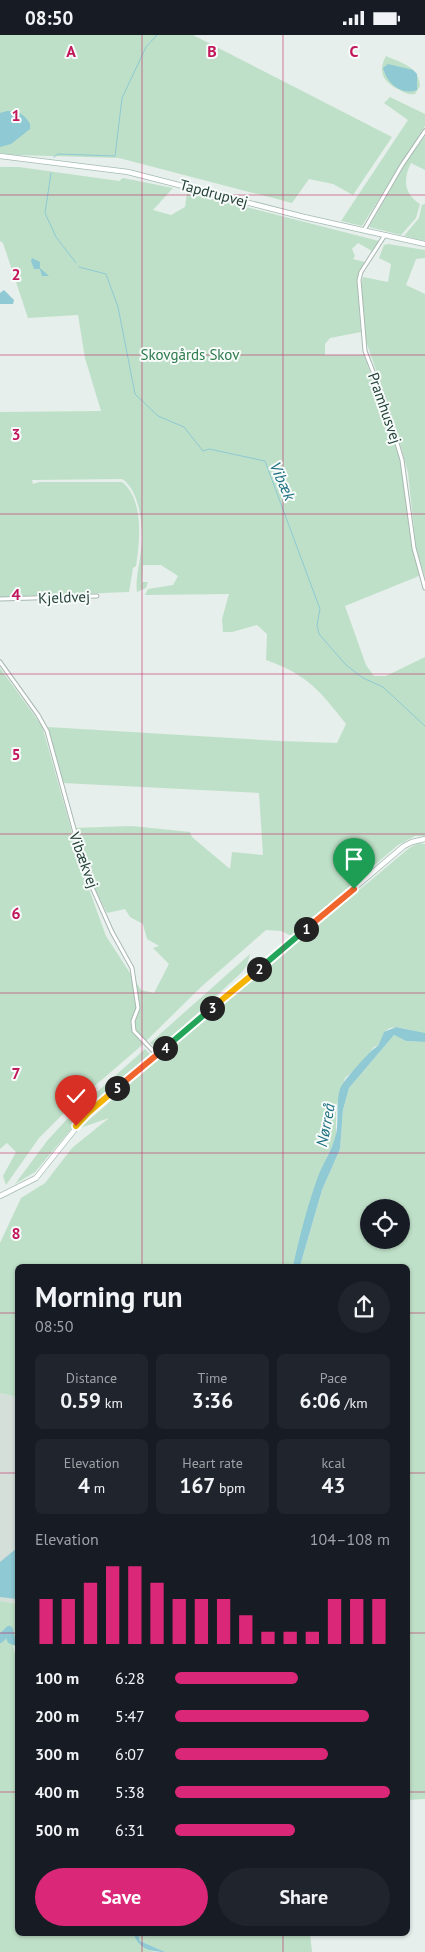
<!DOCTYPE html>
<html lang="en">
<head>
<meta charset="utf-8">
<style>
	body { margin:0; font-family:"PT Sans",sans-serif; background:#20242c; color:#f1f3f6; height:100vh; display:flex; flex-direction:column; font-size:19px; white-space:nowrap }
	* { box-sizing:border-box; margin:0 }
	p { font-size:16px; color:#9ea1a6 }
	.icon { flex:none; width:28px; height:28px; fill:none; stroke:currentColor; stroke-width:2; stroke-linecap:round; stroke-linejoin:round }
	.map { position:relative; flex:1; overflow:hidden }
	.sheet { position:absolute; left:15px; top:1229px; width:395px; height:672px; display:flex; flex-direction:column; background:#171b24; border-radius:8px; box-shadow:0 1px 4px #0004 }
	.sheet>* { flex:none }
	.fabs { position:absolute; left:360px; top:1164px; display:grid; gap:10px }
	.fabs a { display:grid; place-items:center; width:50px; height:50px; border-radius:50%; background:#171b24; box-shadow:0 1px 4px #0004; font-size:25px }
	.pin { position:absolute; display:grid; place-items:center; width:42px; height:42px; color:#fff; margin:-51px -21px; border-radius:50% 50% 50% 0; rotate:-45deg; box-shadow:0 0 5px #0007 }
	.pin .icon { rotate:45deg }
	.km { position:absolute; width:25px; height:25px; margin:-12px; border-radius:50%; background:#222; color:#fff; font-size:14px; line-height:25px; text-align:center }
	.round { display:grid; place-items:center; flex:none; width:52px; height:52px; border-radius:26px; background:#20242c }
	.head { display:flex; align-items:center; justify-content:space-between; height:85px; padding:0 20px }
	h1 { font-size:28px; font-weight:600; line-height:38px }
	.stats { display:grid; grid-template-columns:repeat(3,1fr); gap:8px; height:85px; padding:5px 20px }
	.stats div { display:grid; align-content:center; border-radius:8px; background:#20242c; text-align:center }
	.stats b { font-size:21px; font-weight:600 }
	.stats small { font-size:14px; font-weight:400 }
	.stats p { font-size:14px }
	.chart { height:140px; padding:10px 20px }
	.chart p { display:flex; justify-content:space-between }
	.chart svg { width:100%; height:90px; margin-top:5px; stroke:#db2777; stroke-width:6 }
	.action { display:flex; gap:10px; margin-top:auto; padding:10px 20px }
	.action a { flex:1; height:58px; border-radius:30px; background:#db2777; color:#fff; font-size:20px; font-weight:600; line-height:58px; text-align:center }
	.action a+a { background:#20242c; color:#f1f3f6 }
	ul { padding:0 20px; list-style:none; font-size:16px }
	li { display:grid; grid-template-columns:80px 60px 1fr; align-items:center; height:38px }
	li i { height:12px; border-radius:6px; background:#db2777 }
	.status { display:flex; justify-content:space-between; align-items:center; height:35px; padding:0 25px; background:#171b24; direction:ltr }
	.status svg { height:14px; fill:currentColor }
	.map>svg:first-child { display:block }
	.built { fill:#d4dfda }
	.green { fill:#bfe0c8; fill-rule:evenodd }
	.water { fill:#8ec9d4 }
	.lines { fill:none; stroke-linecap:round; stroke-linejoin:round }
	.stream { stroke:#8ec9d4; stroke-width:1 }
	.river { stroke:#8ec9d4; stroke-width:8 }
	.street-casing { stroke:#a8b8b2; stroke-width:5 }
	.secondary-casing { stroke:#a4bbb3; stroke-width:6 }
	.street { stroke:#fff; stroke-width:3 }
	.secondary { stroke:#fff; stroke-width:4.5 }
	.split-1-casing { stroke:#fff; stroke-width:10 }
	.split-2-casing { stroke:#fff; stroke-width:10 }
	.split-3-casing { stroke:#fff; stroke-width:10 }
	.split-4-casing { stroke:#fff; stroke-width:10 }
	.split-5-casing { stroke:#fff; stroke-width:10 }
	.split-6-casing { stroke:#fff; stroke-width:10 }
	.split-1 { stroke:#f0652b; stroke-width:6 }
	.split-2 { stroke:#22a559; stroke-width:6 }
	.split-3 { stroke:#f5b400; stroke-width:6 }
	.split-4 { stroke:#22a559; stroke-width:6 }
	.split-5 { stroke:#f0652b; stroke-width:6 }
	.split-6 { stroke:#f5b400; stroke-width:6 }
	.grid { fill:none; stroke:#c2185b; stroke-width:1; stroke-opacity:0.55 }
	.labels { text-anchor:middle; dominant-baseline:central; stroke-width:4; stroke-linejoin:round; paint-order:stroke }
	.street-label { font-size:15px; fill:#24423a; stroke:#f7fbf9 }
	.park-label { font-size:15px; fill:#2d7a4b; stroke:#f7fbf9 }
	.water-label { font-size:16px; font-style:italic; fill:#1c6f80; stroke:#f7fbf9 }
	.grid-label { font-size:16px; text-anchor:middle; font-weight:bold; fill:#c2185b; stroke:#f7fbf9; stroke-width:4; stroke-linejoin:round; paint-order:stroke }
</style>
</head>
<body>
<div class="status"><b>08:50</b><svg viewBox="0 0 49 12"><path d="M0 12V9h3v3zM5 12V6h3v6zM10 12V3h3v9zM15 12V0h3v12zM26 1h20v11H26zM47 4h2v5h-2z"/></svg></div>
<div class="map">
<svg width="425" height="1917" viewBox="0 0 425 1917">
	<rect width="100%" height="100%" fill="#e6efeb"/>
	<path class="built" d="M 0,1358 L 17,1362 L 17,1569 L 0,1566 Z"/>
	<g class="green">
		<path d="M 0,0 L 193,0 L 392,102 L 353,160 L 333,149 L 309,144 L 292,168 L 119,123 L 15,120 L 0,118 Z"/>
		<path d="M 386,21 C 401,28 419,31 420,51 L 415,59 C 409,60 405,58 400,55 C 384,48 377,37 386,21 Z"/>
		<path d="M 390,62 L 425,79 L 425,91 L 362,191 L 341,186 L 408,85 L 384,68 Z"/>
		<path d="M 425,101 L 425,135 L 411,128 C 403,144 404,159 420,169 L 416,183 L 401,200 L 369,192 L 404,130 Z"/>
		<path d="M 0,132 L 19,132 L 119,146 L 123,143 L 173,153 L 153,175 L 171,180 L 185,172 L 187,157 L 379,206 L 372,216 L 358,208 L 352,214 L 355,221 L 353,224 L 365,227 L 357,247 L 361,297 L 330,303 L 325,309 L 325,320 L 364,320 L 399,421 L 419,541 L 345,571 L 366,630 L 374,641 L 386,641 L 425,622 L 425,801 L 415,801 L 398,810 L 292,901 L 281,896 L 266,895 L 201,952 L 141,1011 L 69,1073 L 39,1103 L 6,1150 L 3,1141 L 16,1117 L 7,1108 L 0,1114 L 0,633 L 42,691 L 85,843 L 106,901 L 141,955 L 154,958 L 169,929 L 153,913 L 159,911 L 147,904 L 143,889 L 130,882 L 125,874 L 107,878 L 88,840 L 74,793 L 132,791 L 190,797 L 192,802 L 230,834 L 232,817 L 263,820 L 259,758 L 63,748 L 48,692 L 281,706 L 337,708 L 346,689 C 319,655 308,640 266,625 L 267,599 L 257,590 L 232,597 L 223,597 L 222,584 L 229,559 L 145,560 L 148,554 L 173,550 L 178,541 L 161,530 L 143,530 L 142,547 L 148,547 L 146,553 L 137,557 C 135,545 140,528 141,515 C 144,494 140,455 122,444 L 32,445 L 33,449 L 39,447 L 122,447 C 144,464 140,506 136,531 L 133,533 L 129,557 L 0,562 L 0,377 L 101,376 L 85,323 L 78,280 L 28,283 L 3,208 L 0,206 Z"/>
		<path d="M 425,169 L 425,206 L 404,201 L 419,183 L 422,170 Z"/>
		<path d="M 388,209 L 425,215 L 425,223 L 416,224 L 406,250 L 425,259 L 425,542 L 416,513 L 408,438 L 397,397 L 366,306 L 361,250 L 363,242 L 388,247 L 391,229 L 379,223 L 384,210 Z"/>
		<path d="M 418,808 L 425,809 L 425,998 C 413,998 394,986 385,997 C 381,1001 381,1006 378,1011 L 374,1012 L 360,1030 L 345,1043 L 336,1072 L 336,1102 L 320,1138 L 293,1231 L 18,1231 L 17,1362 L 0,1358 L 0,1208 L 21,1163 L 45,1148 L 72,1113 L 109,1083 L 80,1093 L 155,1027 L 408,814 Z"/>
		<path d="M 250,919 L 247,930 L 242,937 L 159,1014 L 150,1008 Z"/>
		<path d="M 394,1000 L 406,1006 L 425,1007 L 425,1764 L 408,1765 L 408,1231 L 300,1231 L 322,1155 L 340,1114 L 343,1075 L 349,1053 ZM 369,1172 L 401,1172 L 401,1205 L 369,1205 Z"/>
		<path d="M 145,1014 L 150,1019 L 88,1074 L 35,1137 L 15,1149 L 47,1106 L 68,1083 Z"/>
		<path d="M 0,1566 L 17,1569 L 17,1603 L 14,1605 L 13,1612 L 18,1630 L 18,1899 L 134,1899 C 137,1906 147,1915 155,1917 L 0,1917 Z"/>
		<path d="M 138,1899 L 310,1899 L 312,1917 L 165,1917 L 140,1906 Z"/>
	</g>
	<g class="water">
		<path d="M 388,29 L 413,35 L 417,39 L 417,55 C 401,61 387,48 383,33 Z"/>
		<path d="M 7,76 C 19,76 24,79 30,89 L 30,94 L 11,109 L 0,112 L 0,78 Z"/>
		<path d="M 32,223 L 40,227 L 40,233 L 49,241 L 42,241 L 40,234 L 34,234 L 31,226 Z"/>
		<path d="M 4,255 L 14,265 L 13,269 L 0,269 L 0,258 Z"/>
		<path d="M 396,992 L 425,998 L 425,1007 L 406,1006 L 394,1000 L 349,1053 L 343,1075 L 340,1114 L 322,1155 L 300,1231 L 293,1231 C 300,1200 308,1168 319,1139 C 324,1127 331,1116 335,1103 C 340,1088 335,1070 340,1054 C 342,1047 372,1013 378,1011 L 384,997 Z"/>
		<path d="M 17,1513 L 17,1564 L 0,1562 L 0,1527 Z"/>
		<path d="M 134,1899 L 138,1899 L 140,1906 L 165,1917 C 152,1917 138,1914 134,1899 Z"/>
	</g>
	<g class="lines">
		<g class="stream">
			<path d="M 54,122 L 58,119 L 115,121 L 122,63 L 146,12 L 157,0"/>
			<path d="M 51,138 L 45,178 L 56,202 L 76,228"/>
			<path d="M 79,232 L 106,239 L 118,272 L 135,359 L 158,381 L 184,392 L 203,416 L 209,414 L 265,426 L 320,574 L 317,590 L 319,599 L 346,630 L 363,643 L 383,652 L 425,691"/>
		</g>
		<path class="river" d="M 0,1604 L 9,1595 L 11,1605 L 17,1607"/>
		<g class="street-casing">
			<g id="street">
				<path d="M 364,195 L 402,130 L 425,96"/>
				<path d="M 385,200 L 361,237 L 359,245 L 365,316 L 385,368 L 402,425 L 414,513 L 425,553"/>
				<path d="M 0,564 L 97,561"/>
				<path d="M 0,627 L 38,680 L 47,696 L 87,841 L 112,897 L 132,933 L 138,973 L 133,986 L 134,996 L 157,1020"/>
			</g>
		</g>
		<g class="secondary-casing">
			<g id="secondary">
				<path d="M 0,121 L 128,137 L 304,182 L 425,209"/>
				<path d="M 0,1161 L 36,1143 L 88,1078 L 404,811 L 412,807 L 425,804"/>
			</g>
		</g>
		<use href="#street" class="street"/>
		<use href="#secondary" class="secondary"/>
	</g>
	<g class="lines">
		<g class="split-1-casing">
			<path id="split-1" d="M 306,894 L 354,854"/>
		</g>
		<g class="split-2-casing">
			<path id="split-2" d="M 259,934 L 306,894"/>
		</g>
		<g class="split-3-casing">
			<path id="split-3" d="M 212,973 L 259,934"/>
		</g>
		<g class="split-4-casing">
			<path id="split-4" d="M 165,1013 L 212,973"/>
		</g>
		<g class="split-5-casing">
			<path id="split-5" d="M 117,1053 L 165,1013"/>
		</g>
		<g class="split-6-casing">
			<path id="split-6" d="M 76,1091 L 88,1078 L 117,1053"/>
		</g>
		<use href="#split-1" class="split-1"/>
		<use href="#split-2" class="split-2"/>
		<use href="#split-3" class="split-3"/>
		<use href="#split-4" class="split-4"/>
		<use href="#split-5" class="split-5"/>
		<use href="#split-6" class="split-6"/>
	</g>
	<path class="grid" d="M 142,0 L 142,1231M 283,0 L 283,1231M 0,160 L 425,160M 0,320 L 425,320M 0,479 L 425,479M 0,639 L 425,639M 0,799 L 425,799M 0,958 L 425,958M 0,1118 L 425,1118M 0,1278 L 18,1278M 408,1278 L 425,1278M 0,1438 L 18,1438M 408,1438 L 425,1438M 0,1598 L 18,1598M 408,1598 L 425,1598M 0,1757 L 18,1757M 408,1757 L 425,1757M 142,1899 L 142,1917M 283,1899 L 283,1917"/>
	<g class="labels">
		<g class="street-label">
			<text transform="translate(214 158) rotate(15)">Tapdrupvej</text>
			<text transform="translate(385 373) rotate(71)">Pramhusvej</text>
			<text transform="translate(64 562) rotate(-2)">Kjeldvej</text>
			<text transform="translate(84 825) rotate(70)">Vibækvej</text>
		</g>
		<g class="park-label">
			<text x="190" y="319">Skovgårds Skov</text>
		</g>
		<g class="water-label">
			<text transform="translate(283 446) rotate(66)">Vibæk</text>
			<text transform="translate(325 1090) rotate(-79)">Nørreå</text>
		</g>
	</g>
	<g class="grid-label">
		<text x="71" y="22">A</text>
		<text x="212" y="22">B</text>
		<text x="354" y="22">C</text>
		<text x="16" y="86">1</text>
		<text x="16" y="245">2</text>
		<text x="16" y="405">3</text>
		<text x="16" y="565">4</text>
		<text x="16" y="725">5</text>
		<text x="16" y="884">6</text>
		<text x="16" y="1044">7</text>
		<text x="16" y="1204">8</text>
	</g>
</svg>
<div class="fabs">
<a><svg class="icon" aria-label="locate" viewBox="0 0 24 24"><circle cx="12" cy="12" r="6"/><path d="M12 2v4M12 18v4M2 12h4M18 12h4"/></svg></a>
</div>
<div class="pin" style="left:354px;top:854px;background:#1e9e55"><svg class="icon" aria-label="arrive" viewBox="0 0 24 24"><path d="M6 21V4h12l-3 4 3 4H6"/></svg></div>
<div class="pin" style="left:76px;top:1091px;background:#d93025"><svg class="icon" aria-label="check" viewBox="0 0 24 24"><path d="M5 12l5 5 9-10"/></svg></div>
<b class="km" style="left:306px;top:894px">1</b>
<b class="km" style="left:259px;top:934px">2</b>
<b class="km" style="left:212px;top:973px">3</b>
<b class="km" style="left:165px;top:1013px">4</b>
<b class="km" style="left:117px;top:1053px">5</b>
<section class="sheet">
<div class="head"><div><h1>Morning run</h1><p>08:50</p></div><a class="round"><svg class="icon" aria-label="share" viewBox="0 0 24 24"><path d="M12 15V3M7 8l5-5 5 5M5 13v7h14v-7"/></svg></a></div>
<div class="stats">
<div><p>Distance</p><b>0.59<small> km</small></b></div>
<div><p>Time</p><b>3:36</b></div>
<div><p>Pace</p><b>6:06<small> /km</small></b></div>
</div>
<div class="stats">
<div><p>Elevation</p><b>4<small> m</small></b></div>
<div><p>Heart rate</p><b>167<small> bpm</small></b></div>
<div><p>kcal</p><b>43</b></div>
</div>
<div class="chart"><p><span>Elevation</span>104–108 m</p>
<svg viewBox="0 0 160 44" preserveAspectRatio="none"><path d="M5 44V22M15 44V22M25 44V14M35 44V6M45 44V6M55 44V14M65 44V22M75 44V22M85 44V22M95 44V30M105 44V38M115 44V38M125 44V38M135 44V22M145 44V22M155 44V22"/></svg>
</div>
<ul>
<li><b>100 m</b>6:28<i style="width:57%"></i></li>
<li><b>200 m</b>5:47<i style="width:90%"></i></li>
<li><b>300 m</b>6:07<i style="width:71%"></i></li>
<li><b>400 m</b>5:38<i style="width:100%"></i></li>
<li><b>500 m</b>6:31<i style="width:56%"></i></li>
</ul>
<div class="action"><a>Save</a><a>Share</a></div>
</section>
</div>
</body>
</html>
